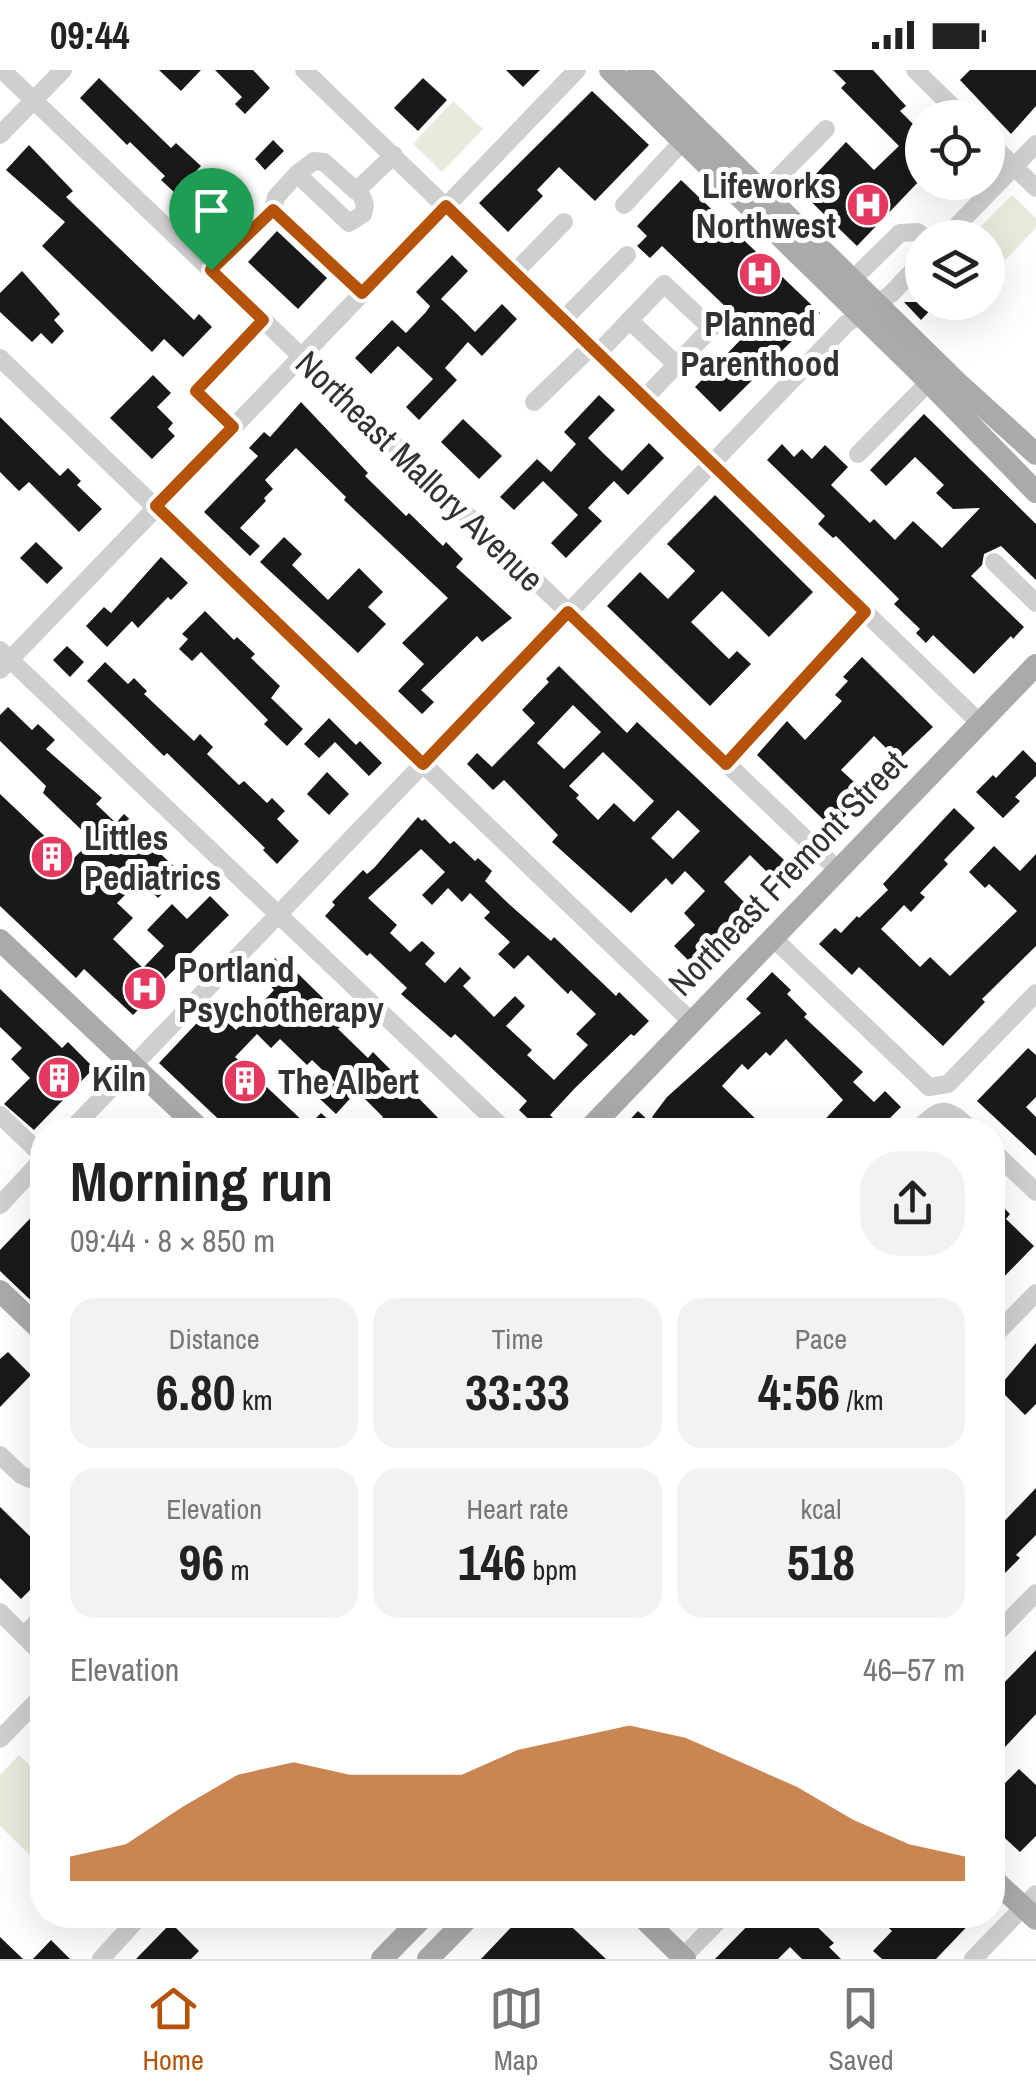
<!DOCTYPE html>
<html lang="en">
<head>
<meta charset="utf-8">
<style>
	body { margin:0; font-family:"Archivo Narrow",sans-serif; background:#f2f2f2; color:#222; height:100vh; display:flex; flex-direction:column; font-size:38px; white-space:nowrap }
	* { box-sizing:border-box; margin:0 }
	p { font-size:32px; color:#767676 }
	.icon { flex:none; width:55px; height:55px; fill:none; stroke:currentColor; stroke-width:2; stroke-linecap:round; stroke-linejoin:round }
	.map { position:relative; flex:1; overflow:hidden }
	.details { position:absolute; left:30px; top:1048px; width:975px; height:810px; display:flex; flex-direction:column; background:#fff; border-radius:40px; box-shadow:0 10px 40px #0002 }
	.details>* { flex:none }
	.controls { position:absolute; left:905px; top:30px; display:grid; gap:20px }
	.controls a { display:grid; place-items:center; width:100px; height:100px; border-radius:50%; background:#fff; box-shadow:0 10px 40px #0002; font-size:50px }
	.pin { position:absolute; display:grid; place-items:center; width:85px; height:85px; color:#fff; margin:-102px -42px; border-radius:50% 50% 50% 0; rotate:-45deg; box-shadow:0 0 10px #0007 }
	.pin .icon { rotate:45deg }
	.round { display:grid; place-items:center; flex:none; width:105px; height:105px; border-radius:40px; background:#f2f2f2 }
	.summary { display:flex; align-items:center; justify-content:space-between; height:170px; padding:0 40px }
	h1 { font-size:55px; font-weight:800; line-height:75px }
	.metrics { display:grid; grid-template-columns:repeat(3,1fr); gap:15px; height:170px; padding:10px 40px }
	.metrics div { display:grid; align-content:center; border-radius:25px; background:#f2f2f2; text-align:center }
	.metrics b { font-size:50px; font-weight:800 }
	.metrics small { font-size:28px; font-weight:400 }
	.metrics p { font-size:28px }
	.chart { height:280px; padding:20px 40px }
	.chart p { display:flex; justify-content:space-between }
	.chart svg { width:100%; height:180px; margin-top:10px; fill:#b45309; opacity:.7 }
	.status { display:flex; justify-content:space-between; align-items:center; height:70px; padding:0 50px; background:#fff; direction:ltr }
	.status svg { height:28px; fill:currentColor }
	.tabs { display:flex; justify-content:space-around; align-items:center; height:140px; border-top:2px solid #e0e0e0; background:#fff; font-size:28px; color:#767676 }
	.tabs a { display:grid; justify-items:center; gap:5px }
	.tabs .on { color:#b45309 }
	.map>svg:first-child { display:block }
	.green { fill:#e7ebde }
	.building { fill:#191919; fill-rule:evenodd }
	.lines { fill:none; stroke-linecap:round; stroke-linejoin:round }
	.minor { stroke:#cfcfcf; stroke-width:18 }
	.major { stroke:#aaa; stroke-width:22 }
	.route-casing { stroke:#fff; stroke-width:20 }
	.route { stroke:#b45309; stroke-width:12 }
	.labels { text-anchor:middle; dominant-baseline:central; stroke-width:10; stroke-linejoin:round; paint-order:stroke }
	.poi-label { font-size:35px; font-weight:bold; fill:#323232; stroke:#fff; text-anchor:start }
	.street-label { font-size:35px; fill:#323232; stroke:#fff }
</style>
</head>
<body>
<div class="status"><b>09:44</b><svg viewBox="0 0 49 12"><path d="M0 12V9h3v3zM5 12V6h3v6zM10 12V3h3v9zM15 12V0h3v12zM26 1h20v11H26zM47 4h2v5h-2z"/></svg></div>
<div class="map">
<svg width="1036" height="1889" viewBox="0 0 1036 1889">
	<rect width="100%" height="100%" fill="#fff"/>
	<g class="green">
		<path d="M 453,31 L 483,59 L 442,102 L 413,74 Z"/>
		<path d="M 1012,125 L 1036,148 L 1036,158 L 988,208 L 988,168 L 970,167 Z"/>
		<path d="M 19,1685 L 42,1707 L 42,1797 L 0,1756 L 0,1705 Z"/>
	</g>
	<g class="building">
		<path d="M 159,0 L 201,0 L 181,21 Z"/>
		<path d="M 215,0 L 253,0 L 270,18 L 245,44 L 235,34 L 242,27 Z"/>
		<path d="M 506,0 L 540,0 L 523,17 Z"/>
		<path d="M 833,0 L 873,0 L 906,36 L 900,41 L 922,63 L 922,108 L 857,176 L 800,121 L 846,72 L 874,100 L 899,76 L 841,18 L 846,13 Z"/>
		<path d="M 970,0 L 1036,0 L 1036,36 L 1011,64 L 960,10 Z"/>
		<path d="M 99,8 L 171,78 L 176,73 L 201,96 L 175,123 L 161,110 L 165,106 L 130,72 L 127,75 L 80,28 Z"/>
		<path d="M 423,8 L 447,30 L 418,61 L 394,38 Z"/>
		<path d="M 592,21 L 649,75 L 595,131 L 559,97 L 537,120 L 543,126 L 508,162 L 479,133 Z"/>
		<path d="M 273,70 L 284,81 L 265,100 L 255,89 Z"/>
		<path d="M 29,75 L 73,121 L 66,127 L 194,250 L 199,244 L 212,257 L 183,287 L 164,269 L 152,282 L 42,176 L 65,152 L 6,100 Z"/>
		<path d="M 681,110 L 820,243 L 720,342 L 695,317 L 750,260 L 662,176 L 650,188 L 637,176 L 647,166 L 637,156 Z"/>
		<path d="M 220,116 L 237,132 L 217,152 L 200,136 Z"/>
		<path d="M 277,161 L 327,208 L 298,239 L 248,192 Z"/>
		<path d="M 452,185 L 468,201 L 441,229 L 458,245 L 475,262 L 502,234 L 517,249 L 482,286 L 468,272 L 445,298 L 457,310 L 419,350 L 406,337 L 433,309 L 398,276 L 371,304 L 355,288 L 392,250 L 406,263 L 426,242 L 430,236 L 416,222 Z"/>
		<path d="M 22,201 L 60,244 L 54,250 L 64,261 L 52,274 L 41,263 L 32,272 L 0,242 L 0,223 Z"/>
		<path d="M 904,232 L 938,232 L 921,250 Z"/>
		<path d="M 153,305 L 171,323 L 157,337 L 173,353 L 168,359 L 175,366 L 152,389 L 110,348 Z"/>
		<path d="M 599,325 L 615,340 L 588,368 L 604,384 L 622,401 L 649,373 L 664,388 L 628,425 L 614,411 L 608,417 L 588,438 L 602,451 L 566,488 L 551,473 L 578,445 L 543,411 L 514,440 L 500,427 L 537,389 L 551,402 L 576,374 L 564,362 Z"/>
		<path d="M 301,332 L 368,403 L 365,406 L 406,446 L 409,443 L 443,476 L 446,472 L 463,489 L 456,497 L 512,548 L 482,572 L 477,566 L 421,620 L 434,632 L 422,644 L 398,621 L 424,594 L 402,573 L 448,528 L 344,430 L 346,427 L 296,378 L 265,410 L 273,419 L 264,428 L 266,431 L 240,458 L 260,476 L 250,486 L 204,442 L 258,386 L 249,378 L 264,362 L 270,367 Z"/>
		<path d="M 924,344 L 1036,454 L 1036,510 L 1001,476 L 984,484 L 982,495 L 971,506 L 1024,557 L 1013,569 L 1011,566 L 974,604 L 933,565 L 926,573 L 916,563 L 920,559 L 894,534 L 899,529 L 836,466 L 833,468 L 818,454 L 825,446 L 767,390 L 782,374 L 794,387 L 802,379 L 812,389 L 825,375 L 848,397 L 831,415 L 870,453 L 874,449 L 895,470 L 913,451 L 942,478 L 980,438 L 953,439 L 936,423 L 944,415 L 915,387 L 886,416 L 870,400 Z"/>
		<path d="M 0,347 L 60,406 L 68,398 L 81,411 L 77,415 L 102,439 L 79,462 L 29,412 L 19,421 L 0,402 Z"/>
		<path d="M 463,349 L 502,386 L 479,409 L 441,372 Z"/>
		<path d="M 715,425 L 813,522 L 769,567 L 722,521 L 691,552 L 729,589 L 737,581 L 751,594 L 710,636 L 607,536 L 640,502 L 668,529 L 695,501 L 667,474 Z"/>
		<path d="M 284,467 L 302,484 L 292,495 L 328,530 L 359,498 L 383,522 L 368,537 L 386,554 L 358,583 L 260,492 Z"/>
		<path d="M 36,472 L 63,498 L 47,514 L 20,488 Z"/>
		<path d="M 161,487 L 188,513 L 171,530 L 168,527 L 138,558 L 132,551 L 107,577 L 86,556 L 104,537 L 111,543 Z"/>
		<path d="M 205,541 L 234,570 L 237,567 L 255,584 L 251,588 L 280,616 L 271,628 L 303,659 L 287,676 L 264,654 L 268,650 L 201,582 L 192,591 L 179,579 L 188,569 L 182,564 Z"/>
		<path d="M 67,576 L 84,592 L 70,607 L 53,590 Z"/>
		<path d="M 862,587 L 933,657 L 898,690 L 874,666 L 841,700 L 866,723 L 833,759 L 757,685 L 787,651 L 805,670 L 842,631 L 835,625 L 848,611 L 843,607 Z"/>
		<path d="M 105,592 L 128,614 L 134,608 L 147,621 L 144,624 L 194,671 L 200,664 L 213,677 L 207,684 L 239,715 L 244,711 L 267,733 L 272,728 L 285,741 L 277,749 L 299,771 L 277,794 L 263,780 L 265,778 L 197,712 L 167,683 L 164,686 L 87,611 Z"/>
		<path d="M 559,596 L 627,663 L 637,652 L 799,804 L 784,819 L 750,785 L 724,812 L 754,842 L 742,855 L 738,851 L 696,898 L 674,876 L 695,855 L 684,843 L 705,821 L 685,801 L 672,815 L 666,808 L 631,843 L 552,772 L 558,765 L 504,710 L 493,720 L 467,694 L 477,683 L 492,697 L 535,653 L 522,640 L 549,612 L 546,609 ZM 573,635 L 601,662 L 564,699 L 537,673 ZM 603,682 L 654,731 L 634,752 L 614,733 L 598,750 L 576,728 L 579,725 L 569,716 ZM 678,740 L 700,761 L 673,789 L 651,768 Z"/>
		<path d="M 8,637 L 32,660 L 38,654 L 55,670 L 46,679 L 102,728 L 96,734 L 116,753 L 124,744 L 137,756 L 134,759 L 182,804 L 158,828 L 140,810 L 117,833 L 133,848 L 113,869 L 143,898 L 164,876 L 147,860 L 172,834 L 187,849 L 210,826 L 229,845 L 164,910 L 166,912 L 133,945 L 84,899 L 76,908 L 0,836 L 0,724 L 71,791 L 92,770 L 43,723 L 46,716 L 0,671 L 0,645 Z"/>
		<path d="M 329,648 L 356,675 L 360,671 L 382,693 L 369,706 L 335,672 L 319,688 L 304,674 Z"/>
		<path d="M 1023,680 L 1036,693 L 1036,706 L 1015,727 L 1020,731 L 1003,748 L 976,722 L 993,705 L 996,708 Z"/>
		<path d="M 327,702 L 349,724 L 329,745 L 307,724 Z"/>
		<path d="M 954,738 L 975,758 L 944,790 L 948,794 L 920,823 L 925,827 L 911,842 L 904,835 L 881,859 L 920,897 L 930,887 L 950,906 L 1017,841 L 989,814 L 985,818 L 969,802 L 994,776 L 1020,801 L 1036,784 L 1036,876 L 982,929 L 985,932 L 943,976 L 859,897 L 852,905 L 819,874 L 835,858 L 841,863 L 857,846 L 859,848 L 888,820 L 883,814 Z"/>
		<path d="M 418,747 L 422,751 L 425,749 L 450,774 L 454,771 L 475,791 L 478,788 L 492,801 L 485,811 L 510,835 L 551,871 L 554,867 L 616,926 L 619,922 L 649,951 L 634,966 L 631,964 L 575,1018 L 550,1045 L 555,1050 L 545,1060 L 540,1060 L 519,1040 L 527,1031 L 455,964 L 451,968 L 416,937 L 401,924 L 407,918 L 370,883 L 367,886 L 325,846 L 335,835 L 332,832 L 363,800 L 367,804 L 374,798 ZM 421,779 L 445,802 L 422,825 L 432,835 L 448,818 L 462,832 L 470,823 L 490,842 L 484,848 L 510,872 L 498,884 L 514,899 L 528,885 L 568,924 L 571,920 L 596,944 L 576,964 L 588,975 L 554,1010 L 527,985 L 532,980 L 506,956 L 525,936 L 515,926 L 494,947 L 463,916 L 471,908 L 460,897 L 445,913 L 425,894 L 435,883 L 422,871 L 410,882 L 390,863 L 397,855 L 368,828 Z"/>
		<path d="M 275,888 L 278,891 L 282,888 L 330,935 L 328,938 L 344,953 L 338,959 L 368,988 L 373,982 L 450,1060 L 370,1060 L 383,1047 L 357,1021 L 336,1044 L 319,1028 L 335,1012 L 312,990 L 307,995 L 280,969 L 271,978 L 257,964 L 235,987 L 308,1056 L 321,1043 L 340,1060 L 230,1060 L 159,993 L 212,937 L 236,960 L 274,920 L 262,907 L 267,902 L 264,899 Z"/>
		<path d="M 772,902 L 791,920 L 787,924 L 807,944 L 804,947 L 863,1002 L 853,1012 L 874,1032 L 885,1021 L 901,1037 L 878,1060 L 815,1060 L 843,1030 L 786,969 L 770,986 L 766,982 L 748,1000 L 742,994 L 722,1016 L 767,1060 L 666,1060 L 652,1047 L 667,1027 L 761,943 L 746,929 Z"/>
		<path d="M 0,919 L 62,978 L 68,972 L 94,998 L 34,1060 L 4,1034 L 30,1008 L 11,989 L 22,978 L 0,957 Z"/>
		<path d="M 1028,978 L 1036,985 L 1036,1027 L 1026,1037 L 1036,1047 L 1036,1086 L 977,1031 Z"/>
		<path d="M 638,1041 L 651,1053 L 644,1060 L 620,1060 Z"/>
		<path d="M 992,1126 L 1010,1144 L 1006,1149 L 1034,1176 L 992,1219 Z"/>
		<path d="M 42,1136 L 42,1241 L 0,1201 L 0,1180 Z"/>
		<path d="M 1036,1273 L 1036,1334 L 1025,1345 L 998,1318 Z"/>
		<path d="M 8,1282 L 31,1305 L 0,1337 L 0,1289 Z"/>
		<path d="M 1036,1418 L 1036,1465 L 1016,1485 L 1020,1488 L 992,1516 L 992,1464 Z"/>
		<path d="M 0,1437 L 42,1478 L 42,1508 L 21,1529 L 0,1508 Z"/>
		<path d="M 1036,1580 L 1036,1644 L 1005,1677 L 992,1665 L 992,1625 Z"/>
		<path d="M 1019,1699 L 1036,1715 L 1036,1766 L 1020,1782 L 992,1756 L 992,1709 L 1001,1717 Z"/>
		<path d="M 523,1845 L 559,1845 L 606,1889 L 481,1889 Z"/>
		<path d="M 758,1845 L 805,1845 L 834,1873 L 829,1877 L 841,1889 L 802,1889 L 790,1877 L 778,1889 L 715,1889 Z"/>
		<path d="M 875,1845 L 978,1845 L 936,1889 L 882,1889 L 873,1881 L 892,1861 Z"/>
		<path d="M 171,1853 L 199,1881 L 191,1889 L 136,1889 Z"/>
		<path d="M 0,1867 L 23,1889 L 0,1889 Z"/>
		<path d="M 51,1870 L 70,1889 L 33,1889 Z"/>
	</g>
	<g class="lines">
		<g class="minor">
			<path d="M 2,0 L 838,800"/>
			<path d="M 304,0 L 980,653"/>
			<path d="M 915,0 L 964,48"/>
			<path d="M 0,65 L 63,0"/>
			<path d="M 988,71 L 1036,118"/>
			<path d="M 359,119 L 365,135 L 363,144 L 349,153 L 297,104 L 314,91 L 324,92 L 356,121 L 394,85"/>
			<path d="M 763,123 L 826,59"/>
			<path d="M 624,135 L 683,71"/>
			<path d="M 273,140 L 362,223"/>
			<path d="M 945,168 L 1036,74"/>
			<path d="M 211,201 L 273,140 L 276,127 L 297,104"/>
			<path d="M 515,202 L 564,152"/>
			<path d="M 852,210 L 900,163 L 918,162 L 924,168"/>
			<path d="M 564,249 L 627,185"/>
			<path d="M 629,250 L 677,295"/>
			<path d="M 599,282 L 664,214 L 711,258 L 645,328"/>
			<path d="M 0,288 L 692,952"/>
			<path d="M 534,332 L 592,276"/>
			<path d="M 233,357 L 196,321 L 263,250"/>
			<path d="M 858,384 L 929,312"/>
			<path d="M 994,492 L 1036,533"/>
			<path d="M 0,580 L 505,1060"/>
			<path d="M 0,600 L 577,0"/>
			<path d="M 727,694 L 865,542"/>
			<path d="M 773,868 L 929,1017 L 948,1014 L 1036,923"/>
			<path d="M 0,1045 L 42,1085"/>
			<path d="M 71,1060 L 846,254 L 891,224 L 922,191"/>
			<path d="M 917,1060 C 942,1035 947,1036 971,1060"/>
			<path d="M 992,1080 L 1036,1122"/>
			<path d="M 0,1135 L 42,1090"/>
			<path d="M 992,1268 L 1036,1223"/>
			<path d="M 0,1385 L 21,1405 L 30,1409 L 42,1403"/>
			<path d="M 0,1542 L 42,1584"/>
			<path d="M 24,1566 L 42,1547"/>
			<path d="M 992,1568 L 1036,1523"/>
			<path d="M 0,1669 L 42,1626"/>
			<path d="M 683,1887 L 724,1845"/>
			<path d="M 101,1889 L 141,1845"/>
			<path d="M 973,1889 L 1036,1824"/>
		</g>
		<g class="major">
			<path d="M 610,0 L 923,306 L 1036,422"/>
			<path d="M 638,0 L 961,316 L 1036,384"/>
			<path d="M 0,870 L 201,1060"/>
			<path d="M 588,1060 L 1036,595"/>
			<path d="M 0,1221 L 42,1261"/>
			<path d="M 992,1808 L 1036,1849"/>
			<path d="M 640,1845 L 685,1889"/>
			<path d="M 382,1889 L 425,1845"/>
			<path d="M 428,1889 L 471,1845"/>
		</g>
	</g>
	<g class="lines">
		<g class="route-casing">
			<path id="route" d="M 446,136 L 865,542 L 726,694 L 568,542 L 423,694 L 156,436 L 233,357 L 196,321 L 263,250 L 211,200 L 273,140 L 362,223 Z"/>
		</g>
		<use href="#route" class="route"/>
	</g>
	<defs>
		<g id="hospital-disc" transform="scale(2.25)"><circle r="9.5" fill="#e5395f" stroke="#fff"/><path d="M-5-5h3v3.5h4V-5h3V5h-3V1.5h-4V5h-3Z" fill="#fff"/></g>
		<g id="building-disc" transform="scale(2.25)"><circle r="9.5" fill="#e5395f" stroke="#fff"/><path d="M-4-6H4V6H1V3H-1V6H-4ZM-2.5-4.3h1.7v1.8h-1.7ZM.8-4.3h1.7v1.8H.8ZM-2.5-1h1.7V.8h-1.7ZM.8-1h1.7V.8H.8Z" fill="#fff"/></g>
	</defs>
	<g fill-rule="evenodd">
		<use href="#hospital-disc" x="868" y="135"/>
		<use href="#hospital-disc" x="760" y="204"/>
		<use href="#building-disc" x="52" y="787"/>
		<use href="#hospital-disc" x="145" y="919"/>
		<use href="#building-disc" x="59" y="1008"/>
		<use href="#building-disc" x="245" y="1011"/>
	</g>
	<g class="labels">
		<g class="poi-label">
			<text x="836" y="115" text-anchor="end">Lifeworks<tspan x="836" dy="40">Northwest</tspan></text>
			<text x="760" y="253" text-anchor="middle">Planned<tspan x="760" dy="40">Parenthood</tspan></text>
			<text x="84" y="767">Littles<tspan x="84" dy="40">Pediatrics</tspan></text>
			<text x="178" y="899">Portland<tspan x="178" dy="40">Psychotherapy</tspan></text>
			<text x="92" y="1008">Kiln</text>
			<text x="278" y="1011">The Albert</text>
		</g>
		<g class="street-label">
			<text transform="translate(420 401) rotate(44)">Northeast Mallory Avenue</text>
			<text transform="translate(787 803) rotate(-46)">Northeast Fremont Street</text>
		</g>
	</g>
</svg>
<div class="controls">
<a><svg class="icon" aria-label="locate" viewBox="0 0 24 24"><circle cx="12" cy="12" r="6"/><path d="M12 2v4M12 18v4M2 12h4M18 12h4"/></svg></a>
<a><svg class="icon" aria-label="layers" viewBox="0 0 24 24"><path d="M12 4l9 5-9 5-9-5zM3 14l9 5 9-5"/></svg></a>
</div>
<div class="pin" style="left:211px;top:200px;background:#1e9e55"><svg class="icon" aria-label="arrive" viewBox="0 0 24 24"><path d="M6 21V4h12l-3 4 3 4H6"/></svg></div>
<section class="details">
<div class="summary"><div><h1>Morning run</h1><p>09:44 · 8 × 850 m</p></div><a class="round"><svg class="icon" aria-label="share" viewBox="0 0 24 24"><path d="M12 15V3M7 8l5-5 5 5M5 13v7h14v-7"/></svg></a></div>
<div class="metrics">
<div><p>Distance</p><b>6.80<small> km</small></b></div>
<div><p>Time</p><b>33:33</b></div>
<div><p>Pace</p><b>4:56<small> /km</small></b></div>
</div>
<div class="metrics">
<div><p>Elevation</p><b>96<small> m</small></b></div>
<div><p>Heart rate</p><b>146<small> bpm</small></b></div>
<div><p>kcal</p><b>518</b></div>
</div>
<div class="chart"><p><span>Elevation</span>46–57 m</p>
<svg viewBox="0 0 160 44" preserveAspectRatio="none"><path d="M0 44V38L10 35L20 26L30 18L40 15L50 18L60 18L70 18L80 12L90 9L100 6L110 9L120 15L130 21L140 29L150 35L160 38V44z"/></svg>
</div>
</section>
</div>
<nav class="tabs">
<a class="on"><svg class="icon" aria-label="home" viewBox="0 0 24 24"><path d="M3 11l9-7 9 7M6 9v11h12V9"/></svg>Home</a>
<a><svg class="icon" aria-label="map" viewBox="0 0 24 24"><path d="M3 6l6-2 6 2 6-2v14l-6 2-6-2-6 2zM9 4v14M15 6v14"/></svg>Map</a>
<a><svg class="icon" aria-label="saved" viewBox="0 0 24 24"><path d="M7 4h10v16l-5-4-5 4z"/></svg>Saved</a>
</nav>
</body>
</html>
